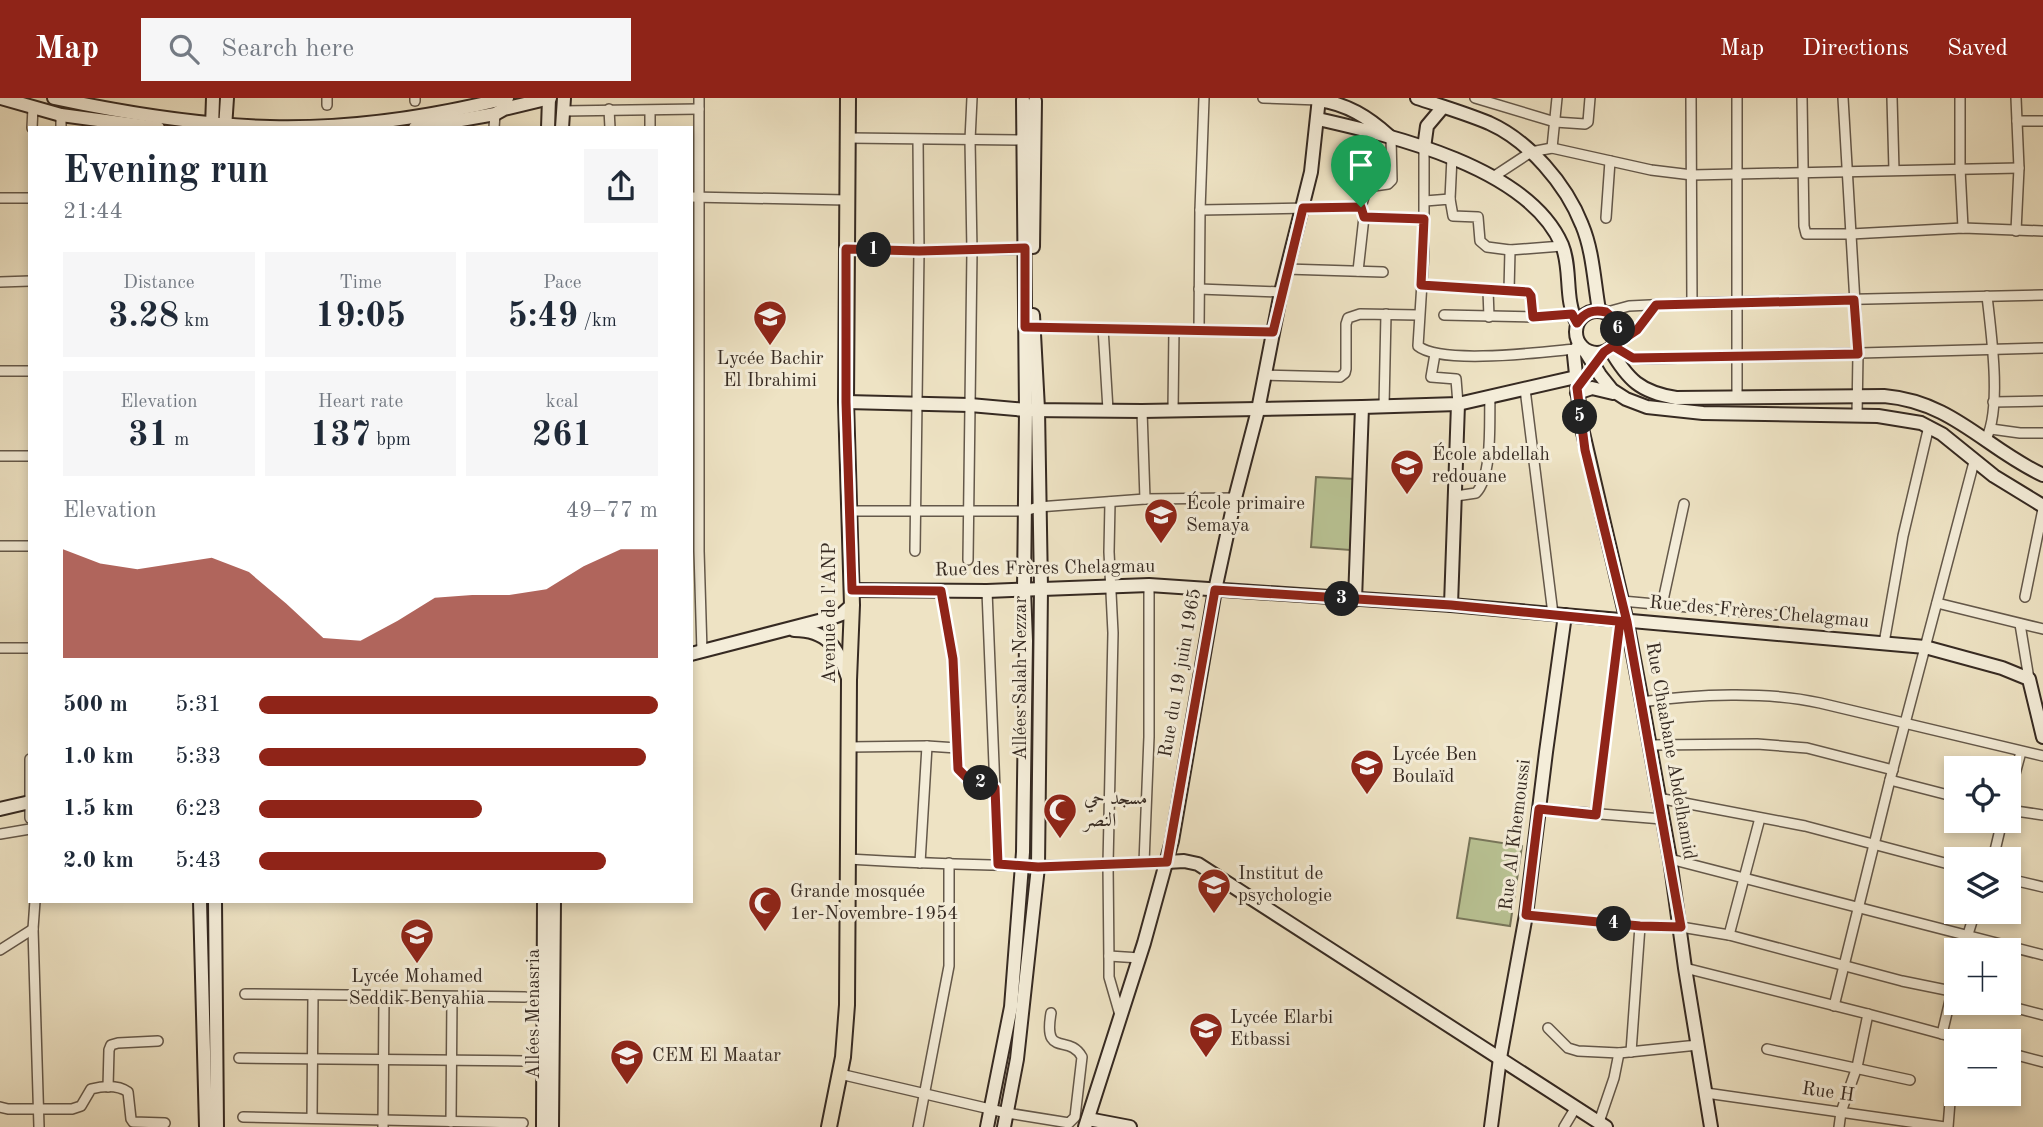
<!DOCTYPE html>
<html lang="en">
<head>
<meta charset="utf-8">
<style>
	body { margin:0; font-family:"Old Standard TT",Amiri,serif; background:#f6f6f7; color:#1f2937; height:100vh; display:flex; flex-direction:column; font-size:26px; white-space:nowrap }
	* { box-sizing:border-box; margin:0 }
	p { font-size:23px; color:#747a83 }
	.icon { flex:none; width:38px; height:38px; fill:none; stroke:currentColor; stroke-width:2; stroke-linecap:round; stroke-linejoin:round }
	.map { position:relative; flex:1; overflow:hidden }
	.sheet { position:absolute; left:28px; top:28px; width:665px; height:777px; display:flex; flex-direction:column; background:#fff; border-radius:0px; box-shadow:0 4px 10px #0003 }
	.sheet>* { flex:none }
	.fabs { position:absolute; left:1944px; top:658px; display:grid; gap:14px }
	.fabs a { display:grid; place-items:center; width:77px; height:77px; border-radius:0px; background:#fff; box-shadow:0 4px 10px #0003; font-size:35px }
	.pin { position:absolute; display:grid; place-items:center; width:60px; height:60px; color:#fff; margin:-72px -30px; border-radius:50% 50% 50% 0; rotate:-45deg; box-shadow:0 0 7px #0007 }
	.pin .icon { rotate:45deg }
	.km { position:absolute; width:35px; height:35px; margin:-18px; border-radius:50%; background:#222; color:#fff; font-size:19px; line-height:35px; text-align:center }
	.round { display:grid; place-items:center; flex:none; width:74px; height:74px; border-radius:0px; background:#f6f6f7 }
	.overview { display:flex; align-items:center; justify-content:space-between; height:119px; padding:0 35px }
	h1 { font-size:38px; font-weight:700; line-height:52px }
	.stats { display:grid; grid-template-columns:repeat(3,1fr); gap:10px; height:119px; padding:7px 35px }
	.stats div { display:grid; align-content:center; border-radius:0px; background:#f6f6f7; text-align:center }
	.stats b { font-size:35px; font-weight:700 }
	.stats small { font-size:19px; font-weight:400 }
	.stats p { font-size:19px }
	.chart { height:196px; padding:14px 35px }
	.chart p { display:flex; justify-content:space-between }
	.chart svg { width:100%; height:126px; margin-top:7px; fill:#8f2418; opacity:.7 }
	ul { padding:0 35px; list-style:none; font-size:23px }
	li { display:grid; grid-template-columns:112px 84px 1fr; align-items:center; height:52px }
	li i { height:18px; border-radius:9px; background:#8f2418 }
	header { display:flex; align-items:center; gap:42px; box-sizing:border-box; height:98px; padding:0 35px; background:#8f2418; color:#fff }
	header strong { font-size:33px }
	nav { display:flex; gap:38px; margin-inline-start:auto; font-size:24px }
	.search { width:490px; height:63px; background:#f6f6f7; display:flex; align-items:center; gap:18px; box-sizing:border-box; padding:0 24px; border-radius:0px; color:#747a83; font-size:26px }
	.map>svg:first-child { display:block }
	.green { fill:#b9c394; stroke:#78765b; stroke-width:2 }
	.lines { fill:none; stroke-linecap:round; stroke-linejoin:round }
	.street-casing { stroke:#64584a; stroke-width:12 }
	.secondary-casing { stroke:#362a22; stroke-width:16 }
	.primary-casing { stroke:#362a22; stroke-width:18 }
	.street { stroke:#f4edd9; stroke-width:9 }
	.secondary { stroke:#f4edd9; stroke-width:12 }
	.primary { stroke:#eee3c4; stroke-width:14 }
	.route-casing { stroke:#fff; stroke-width:14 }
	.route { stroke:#8f2418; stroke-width:9 }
	.labels { text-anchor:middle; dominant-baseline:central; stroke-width:6; stroke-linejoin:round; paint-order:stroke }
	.poi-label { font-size:19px; fill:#362a22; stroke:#f4edd9; text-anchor:start }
	.street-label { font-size:19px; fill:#362a22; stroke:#f4edd9 }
</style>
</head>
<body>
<header>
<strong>Map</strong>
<div class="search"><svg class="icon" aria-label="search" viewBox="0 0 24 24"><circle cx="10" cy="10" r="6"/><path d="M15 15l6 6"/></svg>Search here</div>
<nav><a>Map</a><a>Directions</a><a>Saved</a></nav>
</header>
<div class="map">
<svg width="2043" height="1029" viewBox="0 0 2043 1029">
	<rect width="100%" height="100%" fill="#eee3c4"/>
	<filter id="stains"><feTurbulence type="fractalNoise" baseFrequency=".00286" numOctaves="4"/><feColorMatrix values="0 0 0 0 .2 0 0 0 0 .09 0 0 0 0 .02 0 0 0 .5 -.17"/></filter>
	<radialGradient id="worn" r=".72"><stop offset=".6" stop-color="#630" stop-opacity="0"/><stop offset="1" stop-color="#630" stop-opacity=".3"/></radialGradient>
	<g class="green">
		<path d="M 1316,379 L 1355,381 L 1350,452 L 1311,449 Z"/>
		<path d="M 1470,740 L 1522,748 L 1510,828 L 1457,820 Z"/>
	</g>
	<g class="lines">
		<g class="street-casing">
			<g id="street">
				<path d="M 415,0 L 415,3"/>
				<path d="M 699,0 L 699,453 L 702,554"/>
				<path d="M 1263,0 L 1319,2"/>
				<path d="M 1475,0 L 1555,24 L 1585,26 L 1588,24 L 1590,0"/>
				<path d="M 1691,0 L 1692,205"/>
				<path d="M 1737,0 L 1737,300"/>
				<path d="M 1802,0 L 1804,128 L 1806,136 L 1851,136 L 1963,130 L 2043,133"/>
				<path d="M 1843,0 L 1858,256 L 1857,317"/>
				<path d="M 1892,0 L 1894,72"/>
				<path d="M 1960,0 L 1960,70 L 1963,130"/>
				<path d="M 2016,0 L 2019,70 L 2016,133"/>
				<path d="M 327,7 L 327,0"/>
				<path d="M 609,11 L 610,30"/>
				<path d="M 563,13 L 699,11"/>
				<path d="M 650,13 L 650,30"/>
				<path d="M 2017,23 L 2043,23"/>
				<path d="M 32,30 L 33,9"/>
				<path d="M 61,30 L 61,17"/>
				<path d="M 494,30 L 495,16"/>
				<path d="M 849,40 L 1028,42"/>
				<path d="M 1424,50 L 1424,153 L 1418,248 C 1441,267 1543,254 1575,251"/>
				<path d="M 1552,50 L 1557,0"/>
				<path d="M 1493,79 L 1531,54 L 1552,50 L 1651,72 L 1692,77 L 2019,70"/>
				<path d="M 691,99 L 847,102"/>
				<path d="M 0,100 L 30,100"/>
				<path d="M 1450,101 L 1452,59"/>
				<path d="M 1425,103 L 1450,101 L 1453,118 L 1478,119 L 1480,143 L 1487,149 L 1510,152 L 1562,148"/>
				<path d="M 1200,112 L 1361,109"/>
				<path d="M 1364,119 L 1424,121"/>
				<path d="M 1606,120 L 1610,63"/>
				<path d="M 846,151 L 919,153 L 1025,151"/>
				<path d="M 1286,171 L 1383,174"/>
				<path d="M 1358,173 L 1364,119 L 1361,109 L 1367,89 L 1388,86 L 1392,82 L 1391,40"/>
				<path d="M 0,184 L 30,183"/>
				<path d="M 1421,187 L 1528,194 L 1531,198 L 1533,219"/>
				<path d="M 1199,191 L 1281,194"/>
				<path d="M 1488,192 L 1489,219"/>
				<path d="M 1509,193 L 1510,152"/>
				<path d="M 1607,214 L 1629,208 L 1692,205 L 2043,197"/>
				<path d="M 1444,217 L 1533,219 L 1572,216"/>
				<path d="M 1030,229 L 1273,234"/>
				<path d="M 1103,230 L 1108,312"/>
				<path d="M 1199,231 L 1200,112 L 1204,0"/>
				<path d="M 1616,244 L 1637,232 L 1656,207"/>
				<path d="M 1613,248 L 1626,257 L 1641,261 L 2043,250"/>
				<path d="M 1435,256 L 1431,279 L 1456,281 L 1458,306"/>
				<path d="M 0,273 L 30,273"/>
				<path d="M 1265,277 L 1340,279 L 1345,275 L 1346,271 L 1346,226 L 1348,220 L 1360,216 L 1418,217"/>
				<path d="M 1525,291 L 1553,516"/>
				<path d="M 1993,304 L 2043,303"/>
				<path d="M 1384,308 L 1386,216"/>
				<path d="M 1173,312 L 1174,231"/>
				<path d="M 1142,313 L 1145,401"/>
				<path d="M 1991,331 L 2020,335 L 2043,335"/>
				<path d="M 1986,341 C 2002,310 1991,234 1987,198"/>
				<path d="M 0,358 L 30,358"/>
				<path d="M 1456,398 L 1476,395 C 1493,377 1489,323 1490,299"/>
				<path d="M 1110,404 L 1109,454 L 1113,535 L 1108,767 L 1109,865 L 1109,879 L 1120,917"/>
				<path d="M 849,413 L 1025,413 L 1038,409 L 1145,401 L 1235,400"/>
				<path d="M 0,448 L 30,448"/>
				<path d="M 915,453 L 919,153 L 918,42"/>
				<path d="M 968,462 L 972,153 L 970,42 L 972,0"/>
				<path d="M 987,493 L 998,766"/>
				<path d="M 2025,499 L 2043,411"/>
				<path d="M 1622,503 L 1776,517"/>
				<path d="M 1937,505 L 2043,531"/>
				<path d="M 1662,507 L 1684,406"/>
				<path d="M 2020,526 L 2029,581"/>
				<path d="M 1884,545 L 1903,438 L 1929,328"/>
				<path d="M 0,550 L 30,550"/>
				<path d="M 1642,604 C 1696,596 1767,593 1820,605 L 2043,658"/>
				<path d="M 1649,647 L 1757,646 L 1807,650 L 1893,672"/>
				<path d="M 849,649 L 927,648 L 957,650 L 953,561 L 941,493"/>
				<path d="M 957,650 L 958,671 L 968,681 L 995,690"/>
				<path d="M 30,661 L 30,720"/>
				<path d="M 1890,682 L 1956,699"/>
				<path d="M 2009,698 L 2021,654"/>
				<path d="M 1658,700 L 1805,728 L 1956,768"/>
				<path d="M 1539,711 L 1662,721"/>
				<path d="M 2009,712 L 2043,717"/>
				<path d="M 1596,717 L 1620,524"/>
				<path d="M 0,736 L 30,731"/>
				<path d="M 848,761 C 955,767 1061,771 1167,764"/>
				<path d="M 1670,761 L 2043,857"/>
				<path d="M 1993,761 L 2002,723"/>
				<path d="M 920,765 L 927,648"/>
				<path d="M 1144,765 L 1149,639 L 1149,487"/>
				<path d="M 2009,781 L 2043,789"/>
				<path d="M 35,803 L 33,831 L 39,1029"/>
				<path d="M 1526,817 L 1640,828 L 1681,829 L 1729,837 L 1902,883 L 1956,894"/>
				<path d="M 1729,837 L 1760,720"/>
				<path d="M 0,852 L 33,831"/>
				<path d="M 1963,852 L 1975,814"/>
				<path d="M 1109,858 L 1140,860"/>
				<path d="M 1685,870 L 1868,916 L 1968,943"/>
				<path d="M 245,896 L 525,899"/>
				<path d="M 1997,905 L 2043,917"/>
				<path d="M 1834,908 L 1890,682 L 1974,364"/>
				<path d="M 1548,930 L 1568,950 L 1578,953 L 1619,955 L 1698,947"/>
				<path d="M 1942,936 L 1956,877"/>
				<path d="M 1767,951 L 1910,982"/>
				<path d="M 1631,954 L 1640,828"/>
				<path d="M 2009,955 L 2043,964"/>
				<path d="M 239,960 L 524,963"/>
				<path d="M 840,976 L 1007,1015 L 1069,1025 L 1075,1019 L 1082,959 C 1069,935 1043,961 1051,915"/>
				<path d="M 108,989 L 109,952 L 111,947 L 118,945 L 158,943"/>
				<path d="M 1706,995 L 1945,1029"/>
				<path d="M 0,1009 L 8,1011 L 72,1011 L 81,1008 L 91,991 C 103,988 118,987 128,994 L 131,1021 L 133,1024 L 165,1025"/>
				<path d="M 243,1019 L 523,1025"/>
				<path d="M 312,1020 L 313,897"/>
				<path d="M 451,1024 L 452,899"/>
				<path d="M 1599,1024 L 1614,980 L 1619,955"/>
				<path d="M 383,1029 L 384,898"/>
				<path d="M 918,1029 L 949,868 L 949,765"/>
				<path d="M 1564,1029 L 1576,1009"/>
				<path d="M 1839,1029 L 1841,1014 L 1857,969 L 1868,916"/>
				<path d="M 1948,1029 L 1955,940"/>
			</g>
		</g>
		<g class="secondary-casing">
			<g id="secondary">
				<path d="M 1,0 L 61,17 L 158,30"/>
				<path d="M 54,0 C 124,15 198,27 270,29 C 348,31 431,19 507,0"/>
				<path d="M 1417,0 C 1441,8 1465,15 1489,25 C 1529,43 1566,86 1582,127 C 1593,153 1594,184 1599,212"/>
				<path d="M 1319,2 C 1347,6 1368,19 1389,38"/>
				<path d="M 1318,21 C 1393,38 1528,69 1562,147 C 1572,172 1564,201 1577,225"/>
				<path d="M 212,29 L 213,0"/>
				<path d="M 225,30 L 227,0"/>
				<path d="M 415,30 L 495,16 L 504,11 L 550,0"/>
				<path d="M 548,30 L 549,0"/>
				<path d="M 562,30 L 564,0"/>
				<path d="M 1424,50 L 1427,28 L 1443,9"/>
				<path d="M 1033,149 L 1035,3"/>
				<circle cx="1597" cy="234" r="21"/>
				<path d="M 1579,246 L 1574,257 L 1581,326 L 1627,524 L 1642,604 L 1670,761 L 1685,870 L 1711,1029"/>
				<path d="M 1584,251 L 1600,277 L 1612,292 L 1626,301 L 1647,309 L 1703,315 L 1878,318 L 1921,325 L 1942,336 L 1994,378 L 2043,408"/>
				<path d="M 1610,251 C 1628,282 1640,294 1676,300 L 1884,298 C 1953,304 1985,350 2043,377"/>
				<path d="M 1577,295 L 1592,290 L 1613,295"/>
				<path d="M 846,304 L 970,307 L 1026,312 L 1142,313 L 1362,309 L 1458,306 L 1576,279"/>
				<path d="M 852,492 L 987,493 L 1149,487 L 1451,507 L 1925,549 L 2002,570 L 2029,581 L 2043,639"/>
				<path d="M 1355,502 L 1362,309"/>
				<path d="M 1451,507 L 1458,306"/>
				<path d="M 794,532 C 829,532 838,551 848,580"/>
				<path d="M 691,556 L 834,519 L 842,516 L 852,507"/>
				<path d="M 0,711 L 30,704"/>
				<path d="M 1167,764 L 1184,763 L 1198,766 L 1606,1029"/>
				<path d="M 200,803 L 206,1029"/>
				<path d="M 215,803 L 217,1029"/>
				<path d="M 1088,1021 L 1130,1029"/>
				<path d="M 543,1029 L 544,803"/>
				<path d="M 552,1029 L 554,803"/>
				<path d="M 987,1029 L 1011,909 L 1023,754 L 1026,543 L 1024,491 L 1026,312 L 1023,2"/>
				<path d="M 1004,1029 L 1017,961 L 1038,769 L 1041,490 L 1038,311 L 1033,217"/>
				<path d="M 1085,1029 L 1144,845 L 1172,743 L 1215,492 L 1235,400 L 1258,312 L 1281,194 L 1311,74 L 1319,0"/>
				<path d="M 1491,1029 L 1500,960 L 1526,817 L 1546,654 L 1565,517"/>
			</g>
		</g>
		<g class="primary-casing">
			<path id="primary" d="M 829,1029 L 843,959 L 847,907 L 849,582 L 852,507 L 846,304 L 848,0"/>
		</g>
		<use href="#street" class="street"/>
		<use href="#secondary" class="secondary"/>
		<use href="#primary" class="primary"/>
	</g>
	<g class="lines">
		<g class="route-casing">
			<path id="route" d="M 1361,109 L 1303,110 L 1273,234 L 1025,229 L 1025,150 L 919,153 L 846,151 L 846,304 L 852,492 L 941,493 L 953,561 L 958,671 L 968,681 L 995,690 L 998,766 L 1038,769 L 1167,764 L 1215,492 L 1451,507 L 1627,524 L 1681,829 L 1640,828 L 1526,817 L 1539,711 L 1596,717 L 1620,524 L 1627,524 L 1585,352 L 1577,290 L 1604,254 L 1637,232 L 1656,207 L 1854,202 L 1858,256 L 1633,260 L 1613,248 C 1622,235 1618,223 1606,214 C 1593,211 1585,214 1577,225 L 1572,216 L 1533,219 L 1531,198 L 1528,194 L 1421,187 L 1424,121 L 1364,119 L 1361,109"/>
		</g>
		<use href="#route" class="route"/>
	</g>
	<defs>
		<g id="school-pin" transform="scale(1.75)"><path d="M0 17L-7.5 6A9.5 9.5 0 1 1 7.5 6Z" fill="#8f2418" stroke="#f4edd9"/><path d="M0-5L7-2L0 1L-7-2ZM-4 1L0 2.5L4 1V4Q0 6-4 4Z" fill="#fff"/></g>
		<g id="mosque-pin" transform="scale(1.75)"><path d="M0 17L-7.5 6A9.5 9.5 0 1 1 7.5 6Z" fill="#8f2418" stroke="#f4edd9"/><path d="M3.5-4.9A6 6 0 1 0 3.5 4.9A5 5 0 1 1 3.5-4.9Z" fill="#fff"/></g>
		<g id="university-pin" transform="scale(1.75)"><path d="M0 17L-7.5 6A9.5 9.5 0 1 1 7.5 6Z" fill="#8f2418" stroke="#f4edd9"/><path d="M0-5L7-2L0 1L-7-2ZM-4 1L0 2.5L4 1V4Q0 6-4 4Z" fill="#fff"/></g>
	</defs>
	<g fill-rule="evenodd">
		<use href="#school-pin" x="770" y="219"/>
		<use href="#school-pin" x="1407" y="368"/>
		<use href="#school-pin" x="1161" y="417"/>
		<use href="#school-pin" x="1367" y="668"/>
		<use href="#mosque-pin" x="1060" y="712"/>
		<use href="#university-pin" x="1214" y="787"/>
		<use href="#mosque-pin" x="765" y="805"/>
		<use href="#school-pin" x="417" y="837"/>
		<use href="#school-pin" x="1206" y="931"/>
		<use href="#school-pin" x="627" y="958"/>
	</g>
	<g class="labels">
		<g class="poi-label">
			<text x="770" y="261" text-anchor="middle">Lycée Bachir<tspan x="770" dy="22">El Ibrahimi</tspan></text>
			<text x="1432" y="357">École abdellah<tspan x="1432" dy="22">redouane</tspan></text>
			<text x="1186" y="406">École primaire<tspan x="1186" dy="22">Semaya</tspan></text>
			<text x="1392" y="657">Lycée Ben<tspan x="1392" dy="22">Boulaïd</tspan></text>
			<text x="1084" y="701">مسجد حي<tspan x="1084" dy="22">النصر</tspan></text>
			<text x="1238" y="776">Institut de<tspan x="1238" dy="22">psychologie</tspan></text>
			<text x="790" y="794">Grande mosquée<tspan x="790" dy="22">1er-Novembre-1954</tspan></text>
			<text x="417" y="879" text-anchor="middle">Lycée Mohamed<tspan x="417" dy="22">Seddik Benyahia</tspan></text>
			<text x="1230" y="920">Lycée Elarbi<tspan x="1230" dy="22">Etbassi</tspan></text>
			<text x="652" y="958">CEM El Maatar</text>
		</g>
		<g class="street-label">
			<text transform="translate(1045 471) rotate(-1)">Rue des Frères Chelagmau</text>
			<text transform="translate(830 515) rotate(-90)">Avenue de l'ANP</text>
			<text transform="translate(1759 515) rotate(5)">Rue des Frères Chelagmau</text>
			<text transform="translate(1181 575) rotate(-80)">Rue du 19 juin 1965</text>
			<text transform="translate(1021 580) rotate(-90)">Allées Salah Nezzar</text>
			<text transform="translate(1670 653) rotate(80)">Rue Chaabane Abdelhamid</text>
			<text transform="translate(1516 737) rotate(-83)">Rue Al Khemoussi</text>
			<text transform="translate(534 916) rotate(-90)">Allées Menasria</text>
			<text transform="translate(1828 995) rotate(8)">Rue H</text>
		</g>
	</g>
	<rect width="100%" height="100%" filter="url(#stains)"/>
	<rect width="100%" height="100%" fill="url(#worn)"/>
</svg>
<div class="fabs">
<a><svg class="icon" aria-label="locate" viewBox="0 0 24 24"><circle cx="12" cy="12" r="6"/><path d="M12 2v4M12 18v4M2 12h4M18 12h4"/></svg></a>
<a><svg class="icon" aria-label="layers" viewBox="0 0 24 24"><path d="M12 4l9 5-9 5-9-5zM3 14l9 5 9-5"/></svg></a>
<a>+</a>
<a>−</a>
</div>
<div class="pin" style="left:1361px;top:109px;background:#1e9e55"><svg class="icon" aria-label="arrive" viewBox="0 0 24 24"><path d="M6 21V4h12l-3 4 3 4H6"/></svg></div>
<b class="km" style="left:874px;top:152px">1</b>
<b class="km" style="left:981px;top:685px">2</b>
<b class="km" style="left:1342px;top:501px">3</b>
<b class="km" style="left:1614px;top:826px">4</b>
<b class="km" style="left:1580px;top:319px">5</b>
<b class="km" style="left:1618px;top:231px">6</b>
<section class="sheet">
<div class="overview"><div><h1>Evening run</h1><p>21:44</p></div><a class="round"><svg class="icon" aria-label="share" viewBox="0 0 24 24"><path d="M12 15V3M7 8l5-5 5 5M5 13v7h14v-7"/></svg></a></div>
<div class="stats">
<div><p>Distance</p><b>3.28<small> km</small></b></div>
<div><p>Time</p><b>19:05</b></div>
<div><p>Pace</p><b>5:49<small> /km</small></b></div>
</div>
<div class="stats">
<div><p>Elevation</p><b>31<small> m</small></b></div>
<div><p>Heart rate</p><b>137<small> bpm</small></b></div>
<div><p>kcal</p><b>261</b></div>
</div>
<div class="chart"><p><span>Elevation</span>49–77 m</p>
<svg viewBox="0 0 160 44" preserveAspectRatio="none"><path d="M0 44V6L10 11L20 13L30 11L40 9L50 14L60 25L70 37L80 38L90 31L100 23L110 22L120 22L130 20L140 12L150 6L160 6V44z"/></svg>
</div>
<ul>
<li><b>500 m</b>5:31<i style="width:100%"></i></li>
<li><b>1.0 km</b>5:33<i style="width:97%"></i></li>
<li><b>1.5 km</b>6:23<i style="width:56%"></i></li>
<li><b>2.0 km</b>5:43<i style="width:87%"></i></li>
</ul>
</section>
</div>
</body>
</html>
